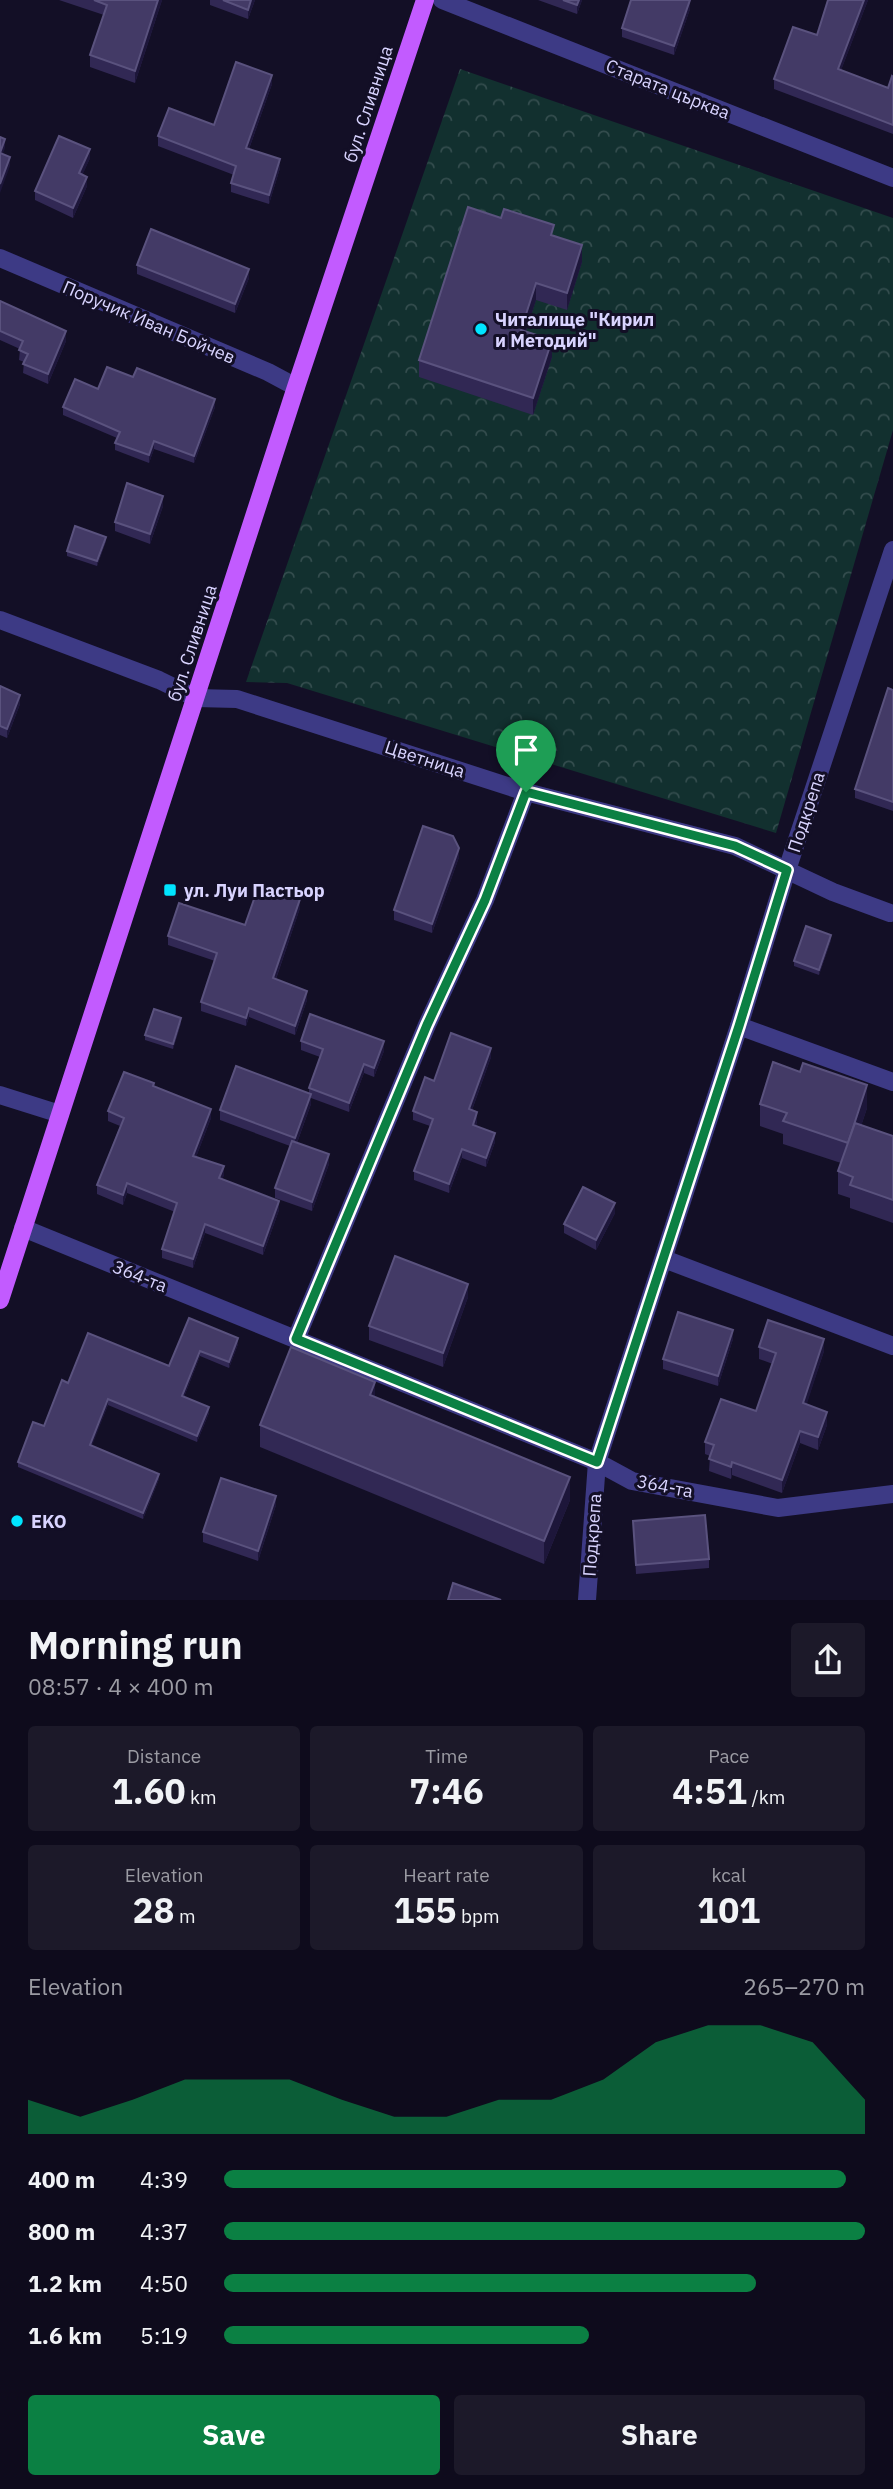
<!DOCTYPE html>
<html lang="en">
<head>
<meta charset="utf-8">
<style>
	body { margin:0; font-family:"IBM Plex Sans",sans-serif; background:#1c1929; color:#f1f3f6; height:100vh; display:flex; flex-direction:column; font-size:26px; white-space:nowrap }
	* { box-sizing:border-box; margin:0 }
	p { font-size:23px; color:#9b9ba3 }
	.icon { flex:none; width:38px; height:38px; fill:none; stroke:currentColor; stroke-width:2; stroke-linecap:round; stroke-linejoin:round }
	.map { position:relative; height:1600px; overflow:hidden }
	.sheet { display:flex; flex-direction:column; background:#0e0b1c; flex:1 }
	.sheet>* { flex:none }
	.pin { position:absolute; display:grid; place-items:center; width:60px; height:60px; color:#fff; margin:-72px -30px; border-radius:50% 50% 50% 0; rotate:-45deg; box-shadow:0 0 7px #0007 }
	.pin .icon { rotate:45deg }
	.round { display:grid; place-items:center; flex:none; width:74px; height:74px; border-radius:7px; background:#1c1929 }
	.head { display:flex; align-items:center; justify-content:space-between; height:119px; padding:0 28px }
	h1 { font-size:38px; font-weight:700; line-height:52px }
	.metrics { display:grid; grid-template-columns:repeat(3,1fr); gap:10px; height:119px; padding:7px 28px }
	.metrics div { display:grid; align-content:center; border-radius:7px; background:#1c1929; text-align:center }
	.metrics b { font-size:35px; font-weight:700 }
	.metrics small { font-size:19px; font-weight:400 }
	.metrics p { font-size:19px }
	.chart { height:196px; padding:14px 28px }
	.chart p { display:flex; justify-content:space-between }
	.chart svg { width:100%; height:126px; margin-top:7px; fill:#0b8043; opacity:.7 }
	.primary-button { display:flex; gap:14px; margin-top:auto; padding:14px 28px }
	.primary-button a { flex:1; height:80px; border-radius:7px; background:#0b8043; color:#fff; font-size:28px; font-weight:700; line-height:80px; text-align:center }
	.primary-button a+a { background:#1c1929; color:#f1f3f6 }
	ul { padding:0 28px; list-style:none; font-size:23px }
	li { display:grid; grid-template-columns:112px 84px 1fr; align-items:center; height:52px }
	li i { height:18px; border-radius:9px; background:#0b8043 }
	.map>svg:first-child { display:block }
	.park { fill:url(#park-crowns) }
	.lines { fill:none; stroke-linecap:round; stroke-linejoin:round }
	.minor { stroke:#3d3a85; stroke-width:18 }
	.major { stroke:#c25bff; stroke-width:18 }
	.wall { fill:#312854 }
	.shaded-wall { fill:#1d163a }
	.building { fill:#433a66; stroke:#5a527e; stroke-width:2 }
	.route-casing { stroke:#fff; stroke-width:14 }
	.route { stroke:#0b8043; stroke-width:9 }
	.poi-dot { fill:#00e5ff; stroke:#130f26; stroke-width:2.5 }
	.labels { text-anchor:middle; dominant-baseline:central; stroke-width:6; stroke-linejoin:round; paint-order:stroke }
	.street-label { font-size:18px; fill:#d9d4ff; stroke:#130f26 }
	.poi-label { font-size:18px; font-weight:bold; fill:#d9d4ff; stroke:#130f26; text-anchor:start }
</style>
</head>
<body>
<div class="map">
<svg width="893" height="1600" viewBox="0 0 893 1600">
	<defs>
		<pattern id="park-crowns" width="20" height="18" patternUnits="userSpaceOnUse" patternTransform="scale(1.75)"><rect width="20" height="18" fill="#12302f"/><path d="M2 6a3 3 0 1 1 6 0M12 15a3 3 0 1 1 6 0" fill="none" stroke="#344d4e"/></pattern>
	</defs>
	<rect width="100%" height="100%" fill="#130f26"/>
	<path class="park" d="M 460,69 L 893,218 L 893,430 L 776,833 L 287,683 L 246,682 Z"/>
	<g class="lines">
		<g class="minor">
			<path d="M 442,0 L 893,178"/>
			<path d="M 0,258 L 268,372 L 296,387"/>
			<path d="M 0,620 L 159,680 L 196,698 L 237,699 L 526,792 L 735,846 L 833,892 L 890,913"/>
			<path d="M 739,1026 L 893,1082"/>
			<path d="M 0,1095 L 60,1114"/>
			<path d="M 23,1228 L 597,1462 L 632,1481 L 778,1508 L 893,1494"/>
			<path d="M 664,1259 L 893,1346"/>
			<path d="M 296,1339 L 427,1025 L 485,900 L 526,792"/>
			<path d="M 587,1600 L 597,1462 L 739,1026 L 787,870 L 893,550"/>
		</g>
		<path class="major" d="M 0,1300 L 296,387 L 425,0"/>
	</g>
	<g class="wall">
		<path d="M 59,0 L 162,0 L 135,83 L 90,67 L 90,55 L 104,15 Z"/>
		<path d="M 210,0 L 255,0 L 248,19 L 210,5 Z"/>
		<path d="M 538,0 L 582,0 L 577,14 Z"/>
		<path d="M 828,0 L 868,0 L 841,70 L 888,88 L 893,77 L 893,134 L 774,89 L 774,79 L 817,35 Z"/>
		<path d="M 690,9 L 674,55 L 622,37 L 622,28 Z"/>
		<path d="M 272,84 L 249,149 L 280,168 L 269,204 L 231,192 L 231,183 L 234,175 L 158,146 L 158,136 L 214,125 Z"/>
		<path d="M 90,158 L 82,175 L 87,186 L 73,218 L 35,200 L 35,191 Z"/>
		<path d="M 554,235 L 582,262 L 567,310 L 536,300 L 526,331 L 552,357 L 533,415 L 419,377 L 419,360 Z"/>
		<path d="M 137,265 L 249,278 L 235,313 L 137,274 Z"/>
		<path d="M 0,301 L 66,341 L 48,384 L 23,373 L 24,362 L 19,360 L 20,349 L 0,340 Z"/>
		<path d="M 133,377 L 215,407 L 194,463 L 154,449 L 149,463 L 115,450 L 115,443 L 117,438 L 63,415 L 63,407 L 98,389 Z"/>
		<path d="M 163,506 L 150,544 L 115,531 L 115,522 Z"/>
		<path d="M 106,541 L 97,566 L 67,556 L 67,551 Z"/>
		<path d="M 0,686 L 20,704 L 7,738 L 0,735 Z"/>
		<path d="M 893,690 L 893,811 L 855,798 L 855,789 Z"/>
		<path d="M 459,857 L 432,933 L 394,920 L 394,910 Z"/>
		<path d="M 300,908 L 276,979 L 307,1000 L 295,1035 L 249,1017 L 246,1026 L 201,1011 L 201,1002 L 215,961 L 168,945 L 168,936 L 245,925 Z"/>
		<path d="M 831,940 L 819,975 L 794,966 L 794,961 Z"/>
		<path d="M 181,1023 L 173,1049 L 145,1040 L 145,1035 Z"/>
		<path d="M 301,1041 L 384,1051 L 374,1077 L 364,1073 L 349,1112 L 311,1098 L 311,1104 L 297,1143 L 329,1164 L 312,1211 L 275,1198 L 275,1188 L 290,1146 L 220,1120 L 220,1110 L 309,1093 L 309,1088 L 320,1057 L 301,1050 Z"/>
		<path d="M 491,1057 L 472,1110 L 477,1121 L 476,1126 L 495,1142 L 486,1167 L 462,1158 L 449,1193 L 414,1180 L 414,1171 L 430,1126 L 413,1120 L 413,1111 L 434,1081 Z"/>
		<path d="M 154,1087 L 211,1118 L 196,1157 L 224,1175 L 222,1179 L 279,1210 L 263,1255 L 205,1233 L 193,1268 L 162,1258 L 162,1249 L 175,1212 L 127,1193 L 123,1205 L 97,1194 L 97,1185 L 120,1126 L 108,1121 L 108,1111 Z"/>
		<path d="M 760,1104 L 867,1108 L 861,1126 L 893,1136 L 893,1223 L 850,1208 L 850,1198 L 838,1194 L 838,1171 L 841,1163 L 783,1144 L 783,1134 L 760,1126 Z"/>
		<path d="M 615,1213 L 596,1250 L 564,1233 L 564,1224 Z"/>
		<path d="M 468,1297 L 443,1367 L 369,1340 L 369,1326 Z"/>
		<path d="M 189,1318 L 238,1344 L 229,1368 L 200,1356 L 184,1397 L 209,1413 L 197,1442 L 108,1405 L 91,1446 L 159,1479 L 143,1519 L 18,1467 L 18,1462 L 44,1426 L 68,1383 L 169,1366 Z"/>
		<path d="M 733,1339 L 718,1386 L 663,1369 L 663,1359 Z"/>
		<path d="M 759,1347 L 824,1351 L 806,1405 L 827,1425 L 818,1450 L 800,1443 L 782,1493 L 732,1475 L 731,1479 L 709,1471 L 710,1456 L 705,1454 L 705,1442 L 756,1411 L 773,1364 L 759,1359 Z"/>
		<path d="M 375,1397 L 570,1500 L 544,1564 L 260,1447 L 260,1425 Z"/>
		<path d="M 276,1505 L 258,1561 L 203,1542 L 203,1532 Z"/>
		<path d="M 633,1521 L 709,1559 L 709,1568 L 636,1574 Z"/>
	</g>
	<g class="shaded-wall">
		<path d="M 158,0 L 162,0 L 135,83 L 135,71 Z"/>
		<path d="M 251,0 L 255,0 L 248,19 L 248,10 Z"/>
		<path d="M 579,0 L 582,0 L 577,14 L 577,5 Z"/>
		<path d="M 690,0 L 690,9 L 674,55 L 674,46 Z"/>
		<path d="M 864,0 L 868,0 L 838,78 L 838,69 Z"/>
		<path d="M 272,75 L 272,84 L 246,157 L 246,148 Z"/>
		<path d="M 5,139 L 5,148 L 0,162 L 0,153 Z"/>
		<path d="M 90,149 L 90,158 L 79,183 L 79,173 Z"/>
		<path d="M 10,157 L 10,166 L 0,193 L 0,184 Z"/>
		<path d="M 280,159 L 280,168 L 269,204 L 269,195 Z"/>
		<path d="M 87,177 L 87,186 L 73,218 L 73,208 Z"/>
		<path d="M 582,245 L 582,262 L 567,310 L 567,293 Z"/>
		<path d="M 249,269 L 249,278 L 235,313 L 235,304 Z"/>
		<path d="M 536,283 L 536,300 L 521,347 L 521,330 Z"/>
		<path d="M 66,331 L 66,341 L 48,384 L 48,374 Z"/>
		<path d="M 552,340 L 552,357 L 533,415 L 533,398 Z"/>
		<path d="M 215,399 L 215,407 L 194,463 L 194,456 Z"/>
		<path d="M 154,441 L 154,449 L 149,463 L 149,455 Z"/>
		<path d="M 163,496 L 163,506 L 150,544 L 150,534 Z"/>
		<path d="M 106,537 L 106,541 L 97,566 L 97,561 Z"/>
		<path d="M 20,695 L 20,704 L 7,738 L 7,729 Z"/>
		<path d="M 459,848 L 459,857 L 432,933 L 432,924 Z"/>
		<path d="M 300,899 L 300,908 L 273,987 L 273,978 Z"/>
		<path d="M 831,935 L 831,940 L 819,975 L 819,970 Z"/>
		<path d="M 307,991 L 307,1000 L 295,1035 L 295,1026 Z"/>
		<path d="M 249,1008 L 249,1017 L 246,1026 L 246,1018 Z"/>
		<path d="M 181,1018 L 181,1023 L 173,1049 L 173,1044 Z"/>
		<path d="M 384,1041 L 384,1051 L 374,1077 L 374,1068 Z"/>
		<path d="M 491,1048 L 491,1057 L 469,1118 L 469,1109 Z"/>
		<path d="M 364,1064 L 364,1073 L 349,1112 L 349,1103 Z"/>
		<path d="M 867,1085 L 867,1108 L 848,1165 L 848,1143 Z"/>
		<path d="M 311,1094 L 311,1104 L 295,1148 L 295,1138 Z"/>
		<path d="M 211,1109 L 211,1118 L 193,1165 L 193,1156 Z"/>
		<path d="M 477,1112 L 477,1121 L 473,1134 L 473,1125 Z"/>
		<path d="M 495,1133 L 495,1142 L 486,1167 L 486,1158 Z"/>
		<path d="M 462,1149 L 462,1158 L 449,1193 L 449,1184 Z"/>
		<path d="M 329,1154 L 329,1164 L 312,1211 L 312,1202 Z"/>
		<path d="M 224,1166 L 224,1175 L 219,1188 L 219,1178 Z"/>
		<path d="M 127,1183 L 127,1193 L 123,1205 L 123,1195 Z"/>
		<path d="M 279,1201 L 279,1210 L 263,1255 L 263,1246 Z"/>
		<path d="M 615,1203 L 615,1213 L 596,1250 L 596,1240 Z"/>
		<path d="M 205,1224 L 205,1233 L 193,1268 L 193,1259 Z"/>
		<path d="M 468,1284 L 468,1297 L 443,1367 L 443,1353 Z"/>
		<path d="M 733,1330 L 733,1339 L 718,1386 L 718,1376 Z"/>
		<path d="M 238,1338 L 238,1344 L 229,1368 L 229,1362 Z"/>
		<path d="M 824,1339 L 824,1351 L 803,1416 L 803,1403 Z"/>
		<path d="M 200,1351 L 200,1356 L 182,1402 L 182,1396 Z"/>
		<path d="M 375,1382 L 375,1404 L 370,1395 Z"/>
		<path d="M 108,1399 L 108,1405 L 90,1451 L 90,1445 Z"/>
		<path d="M 209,1407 L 209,1413 L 197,1442 L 197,1436 Z"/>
		<path d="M 827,1412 L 827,1425 L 818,1450 L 818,1437 Z"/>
		<path d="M 800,1431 L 800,1443 L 782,1493 L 782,1480 Z"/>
		<path d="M 732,1462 L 732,1475 L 731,1479 L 731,1467 Z"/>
		<path d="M 159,1474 L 159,1479 L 143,1519 L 143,1513 Z"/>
		<path d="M 570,1477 L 570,1500 L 544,1564 L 544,1541 Z"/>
		<path d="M 276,1496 L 276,1505 L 258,1561 L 258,1551 Z"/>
	</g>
	<g class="building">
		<path d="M 94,0 L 158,0 L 135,71 L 90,55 L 107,5 Z"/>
		<path d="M 223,0 L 251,0 L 248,10 Z"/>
		<path d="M 563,0 L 579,0 L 577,5 Z"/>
		<path d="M 631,0 L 690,0 L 674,46 L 622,28 Z"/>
		<path d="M 828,0 L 864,0 L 838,69 L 888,88 L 892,76 L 893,77 L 893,125 L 774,79 L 793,27 L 817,35 Z"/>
		<path d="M 236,62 L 272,75 L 246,148 L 280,159 L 269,195 L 231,183 L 236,166 L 158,136 L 169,108 L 214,125 Z"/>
		<path d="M 59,136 L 90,149 L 79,173 L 87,177 L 73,208 L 35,191 Z"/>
		<path d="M 0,137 L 5,139 L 0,153 Z"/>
		<path d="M 0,153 L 10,157 L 0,184 Z"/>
		<path d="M 468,207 L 501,218 L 504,209 L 554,225 L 551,235 L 582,245 L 567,293 L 536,283 L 521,330 L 552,340 L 533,398 L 419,360 Z"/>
		<path d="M 151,229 L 249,269 L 235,304 L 137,265 Z"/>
		<path d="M 0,301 L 66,331 L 48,374 L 23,364 L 28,354 L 19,350 L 23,341 L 0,331 Z"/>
		<path d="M 107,367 L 133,377 L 137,368 L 215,399 L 194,456 L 154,441 L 149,455 L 115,443 L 120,432 L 63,407 L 75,379 L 98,389 Z"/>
		<path d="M 127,483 L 163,496 L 150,534 L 115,522 Z"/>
		<path d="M 75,526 L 106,537 L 97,561 L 67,551 Z"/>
		<path d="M 0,686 L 20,695 L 7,729 L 0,726 Z"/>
		<path d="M 888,688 L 893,690 L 893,802 L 855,789 Z"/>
		<path d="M 423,826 L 453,836 L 459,848 L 432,924 L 394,910 Z"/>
		<path d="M 259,885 L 300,899 L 273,978 L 307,991 L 295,1026 L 249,1008 L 246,1018 L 201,1002 L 217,953 L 168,936 L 179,903 L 245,925 Z"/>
		<path d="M 806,926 L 831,935 L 819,970 L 794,961 Z"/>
		<path d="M 154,1009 L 181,1018 L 173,1044 L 145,1035 Z"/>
		<path d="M 310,1014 L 384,1041 L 374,1068 L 364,1064 L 349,1103 L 309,1088 L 323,1049 L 301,1041 Z"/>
		<path d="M 451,1033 L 491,1048 L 469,1109 L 477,1112 L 473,1125 L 495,1133 L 486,1158 L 462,1149 L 449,1184 L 414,1171 L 433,1119 L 413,1111 L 425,1077 L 434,1081 Z"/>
		<path d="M 773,1062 L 800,1072 L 803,1063 L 867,1085 L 848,1143 L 783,1121 L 787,1113 L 760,1104 Z"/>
		<path d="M 236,1066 L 311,1094 L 295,1138 L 220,1110 Z"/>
		<path d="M 124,1072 L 154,1083 L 153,1086 L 211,1109 L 193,1156 L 224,1166 L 219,1178 L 279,1201 L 263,1246 L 205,1224 L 193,1259 L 162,1249 L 177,1203 L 127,1183 L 123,1195 L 97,1185 L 124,1118 L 108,1111 Z"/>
		<path d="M 855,1123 L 893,1136 L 893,1200 L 850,1185 L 853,1177 L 838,1171 Z"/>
		<path d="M 292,1141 L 329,1154 L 312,1202 L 275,1188 Z"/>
		<path d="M 583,1187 L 615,1203 L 596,1240 L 564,1224 Z"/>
		<path d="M 395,1256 L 468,1284 L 443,1353 L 369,1326 Z"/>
		<path d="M 678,1312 L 733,1330 L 718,1376 L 663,1359 Z"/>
		<path d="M 189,1318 L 238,1338 L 229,1362 L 200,1351 L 182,1396 L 209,1407 L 197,1436 L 108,1399 L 90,1445 L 159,1474 L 143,1513 L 18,1462 L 33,1422 L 44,1426 L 62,1380 L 68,1383 L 88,1333 L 169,1366 Z"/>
		<path d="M 768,1320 L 824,1339 L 803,1403 L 827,1412 L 818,1437 L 800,1431 L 782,1480 L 732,1462 L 731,1467 L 709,1459 L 714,1445 L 705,1442 L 721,1399 L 756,1411 L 776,1353 L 759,1347 Z"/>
		<path d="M 291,1347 L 375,1382 L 370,1395 L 570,1477 L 544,1541 L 260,1425 Z"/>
		<path d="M 221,1478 L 276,1496 L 258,1551 L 203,1532 Z"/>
		<path d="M 705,1515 L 709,1559 L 636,1565 L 633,1521 Z"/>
		<path d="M 453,1583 L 501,1600 L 448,1600 Z"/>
	</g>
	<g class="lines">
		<g class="route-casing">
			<path id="route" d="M 526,792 L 735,846 L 787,870 L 739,1026 L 597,1462 L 296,1339 L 427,1025 L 485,900 Z"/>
		</g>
		<use href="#route" class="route"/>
	</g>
	<g class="poi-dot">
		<circle cx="481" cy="329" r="7"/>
		<rect x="163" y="883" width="14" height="14" rx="3.5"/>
		<circle cx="17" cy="1521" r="7"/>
	</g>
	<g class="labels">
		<g class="street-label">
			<text transform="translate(668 89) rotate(22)">Старата църква</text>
			<text transform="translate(368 104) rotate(-72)">бул. Сливница</text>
			<text transform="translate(149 322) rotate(23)">Поручик Иван Бойчев</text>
			<text transform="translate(192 643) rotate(-72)">бул. Сливница</text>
			<text transform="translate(425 759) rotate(18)">Цветница</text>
			<text transform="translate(806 812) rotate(-72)">Подкрепа</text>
			<text transform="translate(140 1276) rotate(22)">364-та</text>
			<text transform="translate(665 1486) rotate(11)">364-та</text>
			<text transform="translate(592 1535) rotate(-86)">Подкрепа</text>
		</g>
		<g class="poi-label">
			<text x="495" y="319">Читалище "Кирил<tspan x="495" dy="21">и Методий"</tspan></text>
			<text x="184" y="890">ул. Луи Пастьор</text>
			<text x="31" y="1521">EKO</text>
		</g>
	</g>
</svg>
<div class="pin" style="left:526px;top:792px;background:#1e9e55"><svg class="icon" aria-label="arrive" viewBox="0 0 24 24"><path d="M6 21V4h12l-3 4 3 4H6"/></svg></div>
</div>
<section class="sheet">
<div class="head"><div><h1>Morning run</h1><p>08:57 · 4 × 400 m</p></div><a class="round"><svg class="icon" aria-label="share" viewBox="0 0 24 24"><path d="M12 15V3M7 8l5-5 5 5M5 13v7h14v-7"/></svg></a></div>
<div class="metrics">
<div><p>Distance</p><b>1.60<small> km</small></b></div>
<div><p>Time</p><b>7:46</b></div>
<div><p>Pace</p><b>4:51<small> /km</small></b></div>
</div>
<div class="metrics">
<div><p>Elevation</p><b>28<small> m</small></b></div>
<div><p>Heart rate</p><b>155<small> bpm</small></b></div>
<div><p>kcal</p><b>101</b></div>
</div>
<div class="chart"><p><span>Elevation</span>265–270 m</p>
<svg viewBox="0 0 160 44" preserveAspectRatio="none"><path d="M0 44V32L10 38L20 32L30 25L40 25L50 25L60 32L70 38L80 38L90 32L100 32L110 25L120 12L130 6L140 6L150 12L160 32V44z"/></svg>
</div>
<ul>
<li><b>400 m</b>4:39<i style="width:97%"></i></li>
<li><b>800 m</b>4:37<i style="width:100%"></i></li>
<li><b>1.2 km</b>4:50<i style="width:83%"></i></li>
<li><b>1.6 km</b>5:19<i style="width:57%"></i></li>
</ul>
<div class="primary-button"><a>Save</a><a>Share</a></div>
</section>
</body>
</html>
